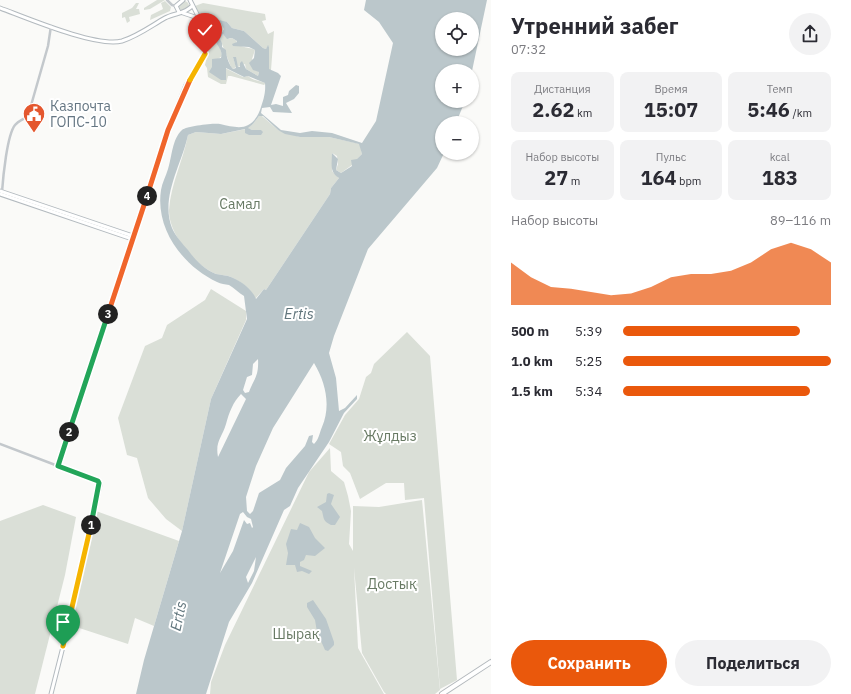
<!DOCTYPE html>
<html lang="ru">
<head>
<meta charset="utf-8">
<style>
	body { margin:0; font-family:"IBM Plex Sans",sans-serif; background:#f2f2f3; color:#2b2b33; height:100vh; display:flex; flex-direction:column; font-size:15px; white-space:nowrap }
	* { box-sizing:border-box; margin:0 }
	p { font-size:13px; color:#7c7c81 }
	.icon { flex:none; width:22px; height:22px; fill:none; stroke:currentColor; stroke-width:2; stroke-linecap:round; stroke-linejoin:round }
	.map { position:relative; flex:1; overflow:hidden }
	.drawer { display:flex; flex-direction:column; background:#fff; width:360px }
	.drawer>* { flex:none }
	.tools { position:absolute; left:435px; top:12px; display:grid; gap:8px }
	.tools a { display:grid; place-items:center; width:44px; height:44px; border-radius:50%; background:#fff; box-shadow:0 1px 3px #0004; font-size:20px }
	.pin { position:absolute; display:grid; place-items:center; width:34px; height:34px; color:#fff; margin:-41px -17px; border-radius:50% 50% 50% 0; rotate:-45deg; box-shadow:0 0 4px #0007 }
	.pin .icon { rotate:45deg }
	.km { position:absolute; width:20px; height:20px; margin:-10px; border-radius:50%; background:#222; color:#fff; font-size:11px; line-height:20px; text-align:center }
	.round { display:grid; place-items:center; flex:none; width:42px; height:42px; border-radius:21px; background:#f2f2f3 }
	.overview { display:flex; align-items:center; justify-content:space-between; height:68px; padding:0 20px }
	h1 { font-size:22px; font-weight:700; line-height:30px }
	.figures { display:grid; grid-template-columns:repeat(3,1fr); gap:6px; height:68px; padding:4px 20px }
	.figures div { display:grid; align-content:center; border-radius:8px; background:#f2f2f3; text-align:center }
	.figures b { font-size:20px; font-weight:700 }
	.figures small { font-size:11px; font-weight:400 }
	.figures p { font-size:11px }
	.chart { height:112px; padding:8px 20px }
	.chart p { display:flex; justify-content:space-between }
	.chart svg { width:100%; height:72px; margin-top:4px; fill:#ea580c; opacity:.7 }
	.action { display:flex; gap:8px; margin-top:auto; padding:8px 20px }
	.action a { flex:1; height:46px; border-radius:24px; background:#ea580c; color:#fff; font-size:16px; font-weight:700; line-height:46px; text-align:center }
	.action a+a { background:#f2f2f3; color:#2b2b33 }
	ul { padding:0 20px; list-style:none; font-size:13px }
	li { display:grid; grid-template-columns:64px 48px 1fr; align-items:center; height:30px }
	li i { height:10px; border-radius:5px; background:#ea580c }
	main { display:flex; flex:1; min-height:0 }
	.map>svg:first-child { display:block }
	.green { fill:#dadfd7 }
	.water { fill:#bbc7cb; fill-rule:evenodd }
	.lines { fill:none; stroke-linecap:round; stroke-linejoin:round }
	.secondary-casing { stroke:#b3babf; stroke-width:5 }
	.trunk-casing { stroke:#b4b9bd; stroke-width:6 }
	.tertiary { stroke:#c3c8cc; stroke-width:2.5 }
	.secondary { stroke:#fff; stroke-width:3 }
	.trunk { stroke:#fff; stroke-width:4 }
	.split-1-casing { stroke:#fff; stroke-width:8 }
	.split-2-casing { stroke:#fff; stroke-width:8 }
	.split-3-casing { stroke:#fff; stroke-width:8 }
	.split-4-casing { stroke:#fff; stroke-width:8 }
	.split-5-casing { stroke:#fff; stroke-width:8 }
	.split-6-casing { stroke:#fff; stroke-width:8 }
	.split-1 { stroke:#f5b400; stroke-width:5 }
	.split-2 { stroke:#22a559; stroke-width:5 }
	.split-3 { stroke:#22a559; stroke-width:5 }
	.split-4 { stroke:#f0652b; stroke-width:5 }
	.split-5 { stroke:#f0652b; stroke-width:5 }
	.split-6 { stroke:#f5b400; stroke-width:5 }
	.labels { text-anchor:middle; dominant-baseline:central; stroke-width:4; stroke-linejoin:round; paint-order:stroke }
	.poi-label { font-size:14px; fill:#657683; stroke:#fff; text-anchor:start }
	.park-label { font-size:14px; fill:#687a64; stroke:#fff }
	.water-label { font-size:15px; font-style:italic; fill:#60757c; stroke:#fff }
</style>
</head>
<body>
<main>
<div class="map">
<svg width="491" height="694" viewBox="0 0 491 694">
	<rect width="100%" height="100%" fill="#fafaf8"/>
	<g class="green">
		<path d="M 157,0 L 165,0 L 150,9 L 144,10 L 144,8 Z"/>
		<circle cx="184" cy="6" r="5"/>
		<path d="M 165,1 L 171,7 L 170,11 L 150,20 L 151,15 L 163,9 L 161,3 Z"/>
		<path d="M 136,3 L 139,3 L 136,9 L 139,9 L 140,14 L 129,17 L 130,21 L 127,23 L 125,17 L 122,18 L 122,13 L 132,8 Z"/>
		<path d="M 203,3 L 265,14 L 266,20 L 262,21 L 268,34 L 274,31 L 271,70 L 269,70 L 269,47 L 268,46 L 266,49 L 263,48 L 244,31 L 232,28 L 227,22 L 223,24 L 224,29 L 216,42 L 220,46 L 222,56 L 218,59 L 226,76 L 225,68 L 243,77 L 248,76 C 252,80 260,81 266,83 L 264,85 L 231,76 L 228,76 L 226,84 L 221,84 L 208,77 L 207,68 L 205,65 C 207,58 207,49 209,42 C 212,35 215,35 211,27 L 206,27 L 195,6 Z"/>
		<path d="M 223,34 L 229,39 L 232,38 L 237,41 L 236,43 C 241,48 249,47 255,50 L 252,59 L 259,72 L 258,76 L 246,69 L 245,64 L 238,67 L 233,57 L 236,67 L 233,69 L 231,67 L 220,39 Z"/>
		<path d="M 259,116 L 262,116 L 278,130 L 300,137 L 329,137 L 360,144 L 362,154 L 352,165 L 341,173 L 336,170 L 338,164 L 337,156 L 332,153 L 332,171 L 339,178 L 331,188 L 330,194 L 266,290 L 264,289 L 255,299 C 252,289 240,281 231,277 C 226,275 221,275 216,274 C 194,265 168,233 169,210 C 171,183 183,161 188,135 L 196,132 L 221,134 L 246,129 L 245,133 L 261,130 L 252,130 L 247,128 L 253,124 Z"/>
		<path d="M 211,289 L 246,311 L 246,320 L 211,399 L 182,531 L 166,519 L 148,498 L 137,458 L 127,455 L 118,418 L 145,346 L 162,338 L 167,325 L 205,300 Z"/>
		<path d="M 407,332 L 430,356 L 457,680 L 440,689 L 424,498 L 405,500 L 404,483 L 386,483 L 360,499 L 350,473 L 343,466 L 341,452 L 329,444 L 345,415 L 359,399 L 366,377 L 371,373 L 374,364 Z"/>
		<path d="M 330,448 L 331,471 L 344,482 L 348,496 L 351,511 L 349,544 L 353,551 L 353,506 L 379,507 L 422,500 L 440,690 L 435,694 L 386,694 L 384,692 L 362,653 L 354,568 L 358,648 L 384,694 L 210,694 L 211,682 L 225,645 L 309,472 Z"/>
		<path d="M 43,505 L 76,517 L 65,575 L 35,694 L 0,694 L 0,521 Z"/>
		<path d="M 96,511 L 179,541 L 154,626 L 135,618 L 128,644 L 67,624 Z"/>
	</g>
	<g class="water">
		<path d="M 366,0 L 487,0 L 472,71 L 442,71 L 442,101 L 465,101 L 456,123 L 442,123 L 442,153 L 444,153 L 437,168 L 368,249 L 334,336 L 329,353 L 336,378 L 339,411 L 345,408 L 357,395 L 357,399 L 344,413 L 329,442 L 298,488 L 290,506 L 284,510 L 252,583 L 229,622 L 206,694 L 136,694 L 144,660 L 182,531 L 211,399 L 247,319 L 244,296 C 239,293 234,288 229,285 C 225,284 221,284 217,282 C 183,266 155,229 161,190 C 162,183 166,176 168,169 C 172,157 172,139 182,130 C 187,126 214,123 220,124 C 238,128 251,132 260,110 C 263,101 266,93 265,83 L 248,76 L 244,77 L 226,68 L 226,80 L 221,80 L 209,72 L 212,67 L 212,59 L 221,58 C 223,50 218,47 216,42 L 224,29 L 219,20 L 227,22 L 232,28 L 244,31 L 263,48 L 266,49 L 268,45 L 269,47 L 269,69 L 278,73 L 281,76 L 271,105 L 276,104 L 283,106 L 283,97 L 288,95 L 289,91 L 296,85 L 299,86 L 299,93 L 294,99 L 286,103 L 292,113 L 273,112 L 270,107 L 262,108 L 261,113 L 281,130 L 300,133 L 312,131 L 332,133 L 362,143 L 376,121 L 393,43 L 379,22 L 364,10 ZM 442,19 L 472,19 L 472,49 L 442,49 ZM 223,34 L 227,39 L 232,38 L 237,41 L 237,42 L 232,44 L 233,46 L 249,47 L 255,50 L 254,58 L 249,63 L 253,70 L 259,72 L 258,76 L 246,69 L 242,61 L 240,63 L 240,67 L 238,67 L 236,57 L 233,57 L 236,68 L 233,69 C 229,65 226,56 226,50 L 222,47 L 222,43 L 220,39 ZM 259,116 L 263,116 L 278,130 L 285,134 L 300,137 L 329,137 L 359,144 L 362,154 L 357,159 L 351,160 L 352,166 L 341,173 L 336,170 L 338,159 L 332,153 C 332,163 329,172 339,178 L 331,188 L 330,194 L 266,290 L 264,289 L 256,299 C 252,289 241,281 231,277 C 226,275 221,275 216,274 C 204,269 195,260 188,250 C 182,243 176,237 172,228 C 160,197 182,164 188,135 L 196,132 L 221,134 L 245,129 L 245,133 L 249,135 L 261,135 L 263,132 L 261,130 L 252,130 L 248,128 L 253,124 ZM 258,359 C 259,377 254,378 249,392 L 245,393 L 243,390 L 247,377 L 252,375 L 253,364 ZM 314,363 C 326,383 331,406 322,427 C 319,434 319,439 314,444 L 312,442 L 313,435 L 309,436 L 305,446 L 286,468 L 280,480 L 259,493 L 253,511 L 250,514 L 247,511 L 246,497 L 256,466 L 273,428 ZM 241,394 L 246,399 L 218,457 C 215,441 222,438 226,424 C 229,413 233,402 241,394 ZM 243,512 L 247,517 L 251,519 L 253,527 L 252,528 L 250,523 L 247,524 L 244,520 L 233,551 L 220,573 L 240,514 ZM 256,557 L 254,571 L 248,583 L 246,577 Z"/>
		<path d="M 329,493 L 334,495 L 331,504 L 340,517 L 335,525 L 331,525 C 323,521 324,519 322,511 L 317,507 L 326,502 L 327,494 Z"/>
		<path d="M 300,523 L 309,527 L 315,538 L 325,548 L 315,556 L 306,555 L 304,560 L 300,562 L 300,566 L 312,571 L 309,574 L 302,571 L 297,572 L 295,565 L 286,565 L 288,553 L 286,544 L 291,529 L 297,530 Z"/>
		<path d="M 313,600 L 326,619 L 334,642 L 334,645 L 328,651 L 325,650 L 317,632 L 315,620 L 307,607 L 307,603 Z"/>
	</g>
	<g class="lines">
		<g class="secondary-casing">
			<g id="secondary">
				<path d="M 0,8 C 27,18 97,48 122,41 C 138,36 151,26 165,18 C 174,13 185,14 192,6"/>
				<path d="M 179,12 L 176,6 L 183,0"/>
				<path d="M 183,13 L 198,18"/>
				<path d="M 0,191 L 133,236"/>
				<path d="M 0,194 L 132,239"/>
				<path d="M 51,694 L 68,627 L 100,485 L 98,481 L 58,466 L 168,130 L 186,85 L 205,54 L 206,46 L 207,37 L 204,28 L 190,0"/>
			</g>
		</g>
		<g class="trunk-casing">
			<path id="trunk" d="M 442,694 L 491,662"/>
		</g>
		<g class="tertiary">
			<path d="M 167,0 L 172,5 L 176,6"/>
			<path d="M 2,192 C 3,178 7,135 15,125 C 18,121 24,119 28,116 L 48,46 L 51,26"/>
			<path d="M 0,444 L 58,466"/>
		</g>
		<use href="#secondary" class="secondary"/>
		<use href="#trunk" class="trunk"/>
	</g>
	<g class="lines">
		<g class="split-1-casing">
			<path id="split-1" d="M 63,646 L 91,525"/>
		</g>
		<g class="split-2-casing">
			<path id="split-2" d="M 69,432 L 58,466 L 98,481 L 99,483 L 91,525"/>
		</g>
		<g class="split-3-casing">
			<path id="split-3" d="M 69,432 L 108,314"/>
		</g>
		<g class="split-4-casing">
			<path id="split-4" d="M 108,314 L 147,196"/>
		</g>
		<g class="split-5-casing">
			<path id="split-5" d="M 147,196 L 168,130 L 190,80"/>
		</g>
		<g class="split-6-casing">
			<path id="split-6" d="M 190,80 L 205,54"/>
		</g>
		<use href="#split-1" class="split-1"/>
		<use href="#split-2" class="split-2"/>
		<use href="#split-3" class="split-3"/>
		<use href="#split-4" class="split-4"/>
		<use href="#split-5" class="split-5"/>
		<use href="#split-6" class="split-6"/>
	</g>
	<defs>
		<g id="civic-pin" transform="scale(1.15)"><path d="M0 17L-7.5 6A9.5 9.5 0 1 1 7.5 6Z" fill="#e4572e" stroke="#fff"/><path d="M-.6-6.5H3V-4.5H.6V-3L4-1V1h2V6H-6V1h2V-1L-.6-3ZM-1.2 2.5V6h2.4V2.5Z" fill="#fff"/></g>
	</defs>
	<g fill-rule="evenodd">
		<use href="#civic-pin" x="34" y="114"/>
	</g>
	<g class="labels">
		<g class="poi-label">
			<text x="50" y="106">Казпочта<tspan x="50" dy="16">ГОПС-10</tspan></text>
		</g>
		<g class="park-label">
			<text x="240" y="204">Самал</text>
			<text x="390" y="436">Жұлдыз</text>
			<text x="392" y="584">Достық</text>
			<text x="296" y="634">Шырақ</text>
		</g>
		<g class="water-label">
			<text x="299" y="313">Ertis</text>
			<text transform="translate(178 616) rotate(-78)">Ertis</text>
		</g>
	</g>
</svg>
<div class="tools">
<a><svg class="icon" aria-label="locate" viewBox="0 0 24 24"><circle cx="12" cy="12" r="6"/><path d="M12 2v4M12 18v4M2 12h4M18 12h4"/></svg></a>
<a>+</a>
<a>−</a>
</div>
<div class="pin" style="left:63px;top:646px;background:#1e9e55"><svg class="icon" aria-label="arrive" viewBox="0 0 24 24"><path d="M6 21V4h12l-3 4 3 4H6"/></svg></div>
<div class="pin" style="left:205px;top:54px;background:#d93025"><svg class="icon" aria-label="check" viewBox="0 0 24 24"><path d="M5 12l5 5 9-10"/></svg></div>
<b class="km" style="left:91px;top:525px">1</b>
<b class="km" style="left:69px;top:432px">2</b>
<b class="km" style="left:108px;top:314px">3</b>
<b class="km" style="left:147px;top:196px">4</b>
</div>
<section class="drawer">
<div class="overview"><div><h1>Утренний забег</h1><p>07:32</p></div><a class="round"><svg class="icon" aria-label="share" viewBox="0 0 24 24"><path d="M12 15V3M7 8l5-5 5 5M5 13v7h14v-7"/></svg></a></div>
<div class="figures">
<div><p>Дистанция</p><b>2.62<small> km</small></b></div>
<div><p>Время</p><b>15:07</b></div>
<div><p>Темп</p><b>5:46<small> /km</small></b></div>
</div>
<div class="figures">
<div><p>Набор высоты</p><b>27<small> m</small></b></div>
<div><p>Пульс</p><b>164<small> bpm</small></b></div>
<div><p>kcal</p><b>183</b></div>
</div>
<div class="chart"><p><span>Набор высоты</span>89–116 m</p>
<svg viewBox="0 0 160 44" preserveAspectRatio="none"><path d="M0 44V18L10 27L20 33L30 34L40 36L50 38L60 37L70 33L80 27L90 25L100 25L110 23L120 18L130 10L140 6L150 10L160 18V44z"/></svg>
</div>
<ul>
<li><b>500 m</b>5:39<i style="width:85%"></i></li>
<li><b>1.0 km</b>5:25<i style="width:100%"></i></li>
<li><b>1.5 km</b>5:34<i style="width:90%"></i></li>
</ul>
<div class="action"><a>Сохранить</a><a>Поделиться</a></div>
</section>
</main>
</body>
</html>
